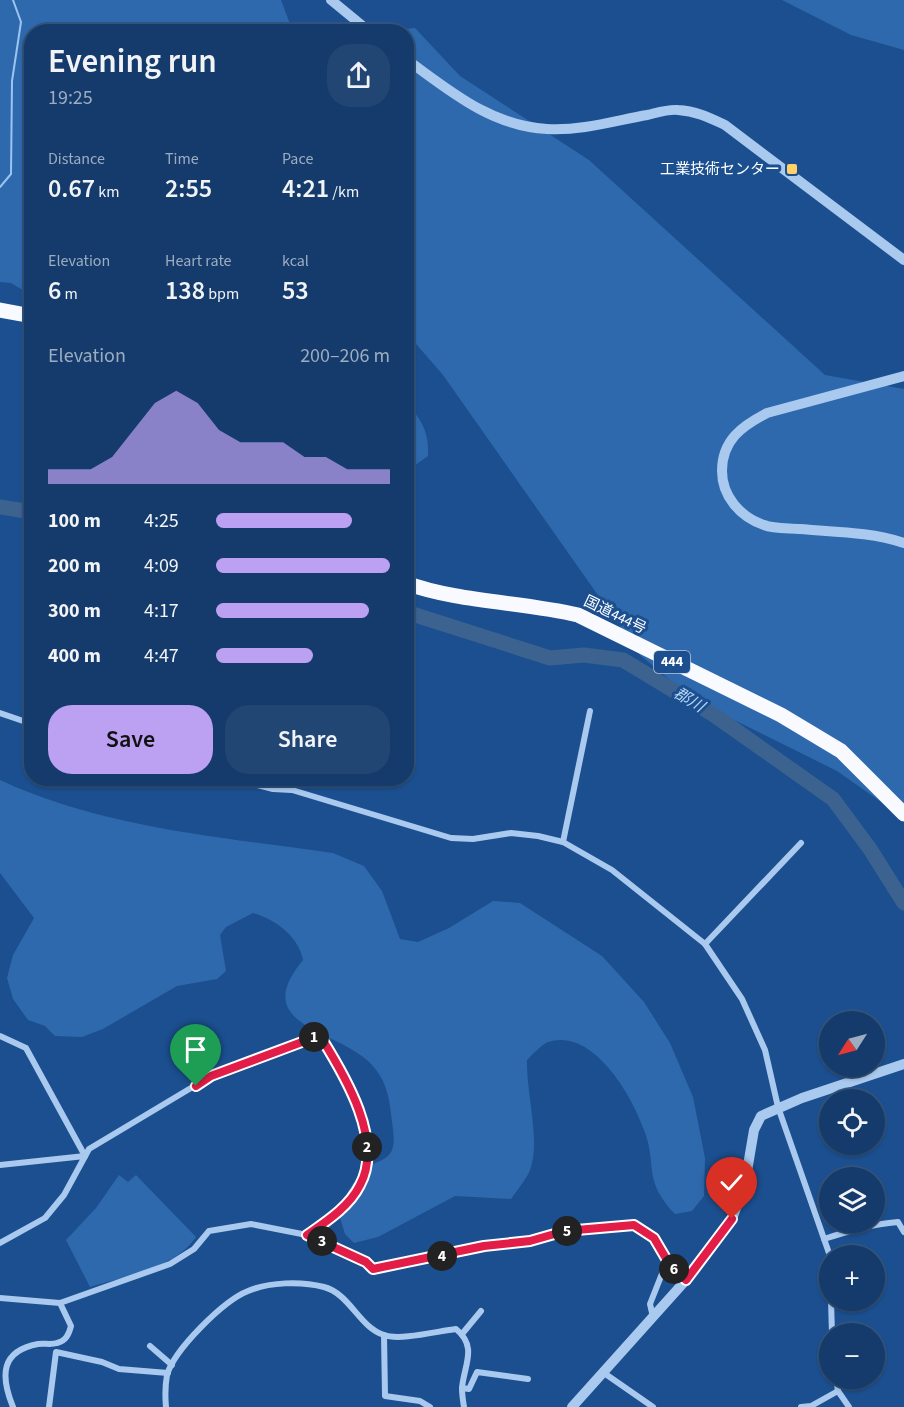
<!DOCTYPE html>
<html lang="en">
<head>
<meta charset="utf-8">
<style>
	body { margin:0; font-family:"Source Sans 3","Noto Sans JP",sans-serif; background:#214673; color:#f1f3f6; height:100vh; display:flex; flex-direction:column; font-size:22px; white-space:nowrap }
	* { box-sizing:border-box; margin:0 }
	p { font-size:20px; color:#9dadc1 }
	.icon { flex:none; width:33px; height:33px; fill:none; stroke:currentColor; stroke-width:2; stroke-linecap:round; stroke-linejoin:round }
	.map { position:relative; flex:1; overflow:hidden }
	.side { position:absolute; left:24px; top:24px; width:390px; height:762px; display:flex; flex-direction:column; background:#143b6b; border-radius:24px; box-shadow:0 2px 4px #0004,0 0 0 2px #33557e }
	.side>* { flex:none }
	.needle { width:39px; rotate:234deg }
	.controls { position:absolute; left:819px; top:1011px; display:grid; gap:12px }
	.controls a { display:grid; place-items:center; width:66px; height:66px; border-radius:50%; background:#143b6b; box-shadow:0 2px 4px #0004,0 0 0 2px #33557e; font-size:30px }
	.pin { position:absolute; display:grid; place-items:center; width:51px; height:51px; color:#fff; margin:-62px -26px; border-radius:50% 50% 50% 0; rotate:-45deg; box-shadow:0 0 6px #0007 }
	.pin .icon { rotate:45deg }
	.km { position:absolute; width:30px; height:30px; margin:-15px; border-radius:50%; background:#222; color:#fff; font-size:16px; line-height:30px; text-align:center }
	.round { display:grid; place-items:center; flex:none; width:63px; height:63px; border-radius:24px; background:#214673 }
	.overview { display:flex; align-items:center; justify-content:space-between; height:102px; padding:0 24px }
	h1 { font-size:33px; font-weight:600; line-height:45px }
	.stats { display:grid; grid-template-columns:repeat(3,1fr); gap:9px; height:102px; padding:6px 24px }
	.stats div { display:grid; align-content:center }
	.stats b { font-size:26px; font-weight:600 }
	.stats small { font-size:16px; font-weight:400 }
	.stats p { font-size:16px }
	.chart { height:168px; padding:12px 24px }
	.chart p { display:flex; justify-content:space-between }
	.chart svg { width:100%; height:108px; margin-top:6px; fill:#bca0f2; opacity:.7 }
	.primary-button { display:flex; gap:12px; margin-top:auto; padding:12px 24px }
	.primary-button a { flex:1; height:69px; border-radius:24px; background:#bca0f2; color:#111; font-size:24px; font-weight:600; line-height:69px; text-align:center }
	.primary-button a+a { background:#214673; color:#f1f3f6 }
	ul { padding:0 24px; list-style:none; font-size:20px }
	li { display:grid; grid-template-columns:96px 72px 1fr; align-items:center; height:45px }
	li i { height:15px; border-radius:8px; background:#bca0f2 }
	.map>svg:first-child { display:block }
	.green { fill:#2e69ad }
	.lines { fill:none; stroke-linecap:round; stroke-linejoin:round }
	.stream { stroke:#9cc4f0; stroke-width:2 }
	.river { stroke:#3c6290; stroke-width:15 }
	.minor { stroke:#a9c9ee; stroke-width:6 }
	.tertiary { stroke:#a9c9ee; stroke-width:10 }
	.trunk { stroke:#f8faff; stroke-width:15 }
	.route-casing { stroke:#fff; stroke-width:12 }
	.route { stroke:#e11d48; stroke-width:8 }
	.poi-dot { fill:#ffd166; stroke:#1b4f8f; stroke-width:2 }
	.labels { text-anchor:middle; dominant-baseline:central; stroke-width:6; stroke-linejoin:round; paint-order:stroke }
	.shield { fill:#1b4f8f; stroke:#bbcadd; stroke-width:1.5 }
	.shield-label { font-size:14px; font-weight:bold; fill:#fff }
	.poi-label { font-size:15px; fill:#fff; stroke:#1b4f8f; text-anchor:end }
	.street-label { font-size:15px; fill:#fff; stroke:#1b4f8f }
	.water-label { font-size:16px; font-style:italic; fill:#b5d3f5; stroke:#1b4f8f }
</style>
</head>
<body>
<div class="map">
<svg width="904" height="1407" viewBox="0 0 904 1407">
	<rect width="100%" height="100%" fill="#1b4f8f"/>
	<g class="green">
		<path d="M 0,0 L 281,0 L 290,24 L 299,31 L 32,32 L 31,295 L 11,283 L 0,282 Z"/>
		<path d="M 782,0 L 904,0 L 904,50 L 851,35 Z"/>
		<path d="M 415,28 L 460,76 L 589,160 L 825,375 L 904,389 L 904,818 L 837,771 L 724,715 L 676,685 L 640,655 L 443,375 L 417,345 L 407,337 L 406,32 L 376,32 Z"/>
		<path d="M 407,403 C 422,421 429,432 428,456 L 407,471 Z"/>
		<path d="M 0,780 C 103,828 221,837 333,853 L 364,866 L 382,891 L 400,939 L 418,942 L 449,928 L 493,901 L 520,903 L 602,956 L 644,1002 L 670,1043 L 693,1097 L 705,1158 L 704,1196 L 692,1211 L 675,1214 C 642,1179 658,1166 644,1130 C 632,1096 593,1027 548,1042 C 541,1045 533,1054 527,1060 C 526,1091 540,1139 531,1167 C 528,1178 517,1190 511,1199 L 455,1196 L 378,1237 L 354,1243 L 345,1234 L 338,1211 C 345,1196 353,1180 366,1169 C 375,1160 389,1162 393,1147 C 395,1137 392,1124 391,1114 C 389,1093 384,1076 368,1061 C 333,1029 249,1025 303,960 C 299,937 275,919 253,913 L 226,927 L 220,935 L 226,971 L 217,979 L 177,986 L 103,1029 L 82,1037 L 55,1036 L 45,1026 L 28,1020 L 13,999 L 7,978 L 13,955 L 34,918 L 0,873 Z"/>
		<path d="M 119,1175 L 128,1182 L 136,1175 L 196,1237 C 174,1269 126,1276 90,1287 L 66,1240 L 96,1208 Z"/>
	</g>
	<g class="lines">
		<path class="stream" d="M 0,187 L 11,174 L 12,81 L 21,22 L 13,0"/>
		<g class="river">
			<path d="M 0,507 L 32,512"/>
			<path d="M 406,612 L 550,658 L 584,655 L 623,660 L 714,715 L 833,799 L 870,849 L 904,903"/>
		</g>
		<g class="minor">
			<path d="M 0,713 L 32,724"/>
			<path d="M 229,778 L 273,789 L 292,790 L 451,838 L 473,839 L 511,833 L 538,836 L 563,842 L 612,870 L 705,944 L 742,999 L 765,1050 L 778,1107 L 830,1256"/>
			<path d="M 292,790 L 295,778"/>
			<path d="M 563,842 L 590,711"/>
			<path d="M 705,944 L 801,843"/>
			<path d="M 0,1036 L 26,1048 L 85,1156"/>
			<path d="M 0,1165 L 85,1156"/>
			<path d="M 824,1239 C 849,1231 872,1224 898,1222 L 904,1232"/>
			<path d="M 0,1243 L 45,1218 L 64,1195 L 89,1149 L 211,1076 L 318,1036 C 339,1051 362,1114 366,1139 C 369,1153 367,1172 361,1185 C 349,1207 327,1221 307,1235"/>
			<path d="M 0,1298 L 60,1303 L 170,1264 L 194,1249 L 209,1231 L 251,1224 L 307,1235 L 366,1262 L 373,1269 L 484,1246 L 530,1241 L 565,1231 L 634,1225 L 654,1238 L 671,1267 L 686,1280"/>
			<path d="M 831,1300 L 832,1334"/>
			<path d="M 653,1317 L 650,1304 L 667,1261"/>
			<path d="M 462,1334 L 481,1311"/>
			<path d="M 384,1335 L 385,1396 L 420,1401 L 430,1407"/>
			<path d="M 150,1346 L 172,1365"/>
			<path d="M 604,1373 L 653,1407"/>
			<path d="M 836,1378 L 838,1391 L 849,1407"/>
			<path d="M 462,1388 L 469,1389 L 477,1372 L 528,1379"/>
			<path d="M 13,1407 C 0,1375 1,1351 38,1344 C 44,1343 51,1345 57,1343 C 66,1341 69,1334 71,1326 L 60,1303"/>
			<path d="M 49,1407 L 56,1352 L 102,1362 L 119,1369 L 168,1373"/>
			<path d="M 166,1407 C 165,1396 165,1386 167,1375 C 174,1350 223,1301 248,1291 C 269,1282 301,1281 324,1287 C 350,1294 359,1327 384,1335 C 400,1341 438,1331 456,1329 C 478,1347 464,1365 462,1388 C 462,1394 463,1401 464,1407"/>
			<path d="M 801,1407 L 811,1406 L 838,1391"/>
		</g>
		<g class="tertiary">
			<path d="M 331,0 L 370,32"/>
			<path d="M 406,59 C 450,91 491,126 547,129 C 581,131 614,121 647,115 C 656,113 668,109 678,110 C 696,111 710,118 725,125 L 904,260"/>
			<path d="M 904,376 L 767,413 C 742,426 722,440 722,471 C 722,496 740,517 764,525 C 774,529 788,528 800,529 C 835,532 871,532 904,543"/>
			<path d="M 572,1407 L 686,1280 L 732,1219 L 745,1183 L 754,1130 L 761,1116 L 802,1098 L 904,1064"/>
		</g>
		<g class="trunk">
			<path d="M 0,310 L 32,316"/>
			<path d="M 406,583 C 457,602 524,602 578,615 L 781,715 L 841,751 L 904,814"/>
		</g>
	</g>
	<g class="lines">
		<g class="route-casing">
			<path id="route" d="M 196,1086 L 211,1076 L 318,1036 L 322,1039 C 345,1076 384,1141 360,1185 C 349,1207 327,1221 307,1235 L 366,1262 L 373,1269 L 484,1246 L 530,1241 L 565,1231 L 634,1225 L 654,1238 L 671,1267 L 686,1280 L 732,1219"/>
		</g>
		<use href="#route" class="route"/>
	</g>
	<rect class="poi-dot" x="786" y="163" width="12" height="12" rx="3"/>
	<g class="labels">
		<rect class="shield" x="654" y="651" width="36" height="22" rx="4.5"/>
		<g class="shield-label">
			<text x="672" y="662">444</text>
		</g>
		<g class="poi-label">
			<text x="780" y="169">工業技術センター</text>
		</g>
		<g class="street-label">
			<text transform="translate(615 615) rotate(26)">国道444号</text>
		</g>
		<g class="water-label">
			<text transform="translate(689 700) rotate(31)">郡川</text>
		</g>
	</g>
</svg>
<div class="controls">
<a><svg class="needle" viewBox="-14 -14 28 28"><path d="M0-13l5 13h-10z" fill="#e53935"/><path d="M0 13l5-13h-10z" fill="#9dadc1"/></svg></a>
<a><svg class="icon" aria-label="locate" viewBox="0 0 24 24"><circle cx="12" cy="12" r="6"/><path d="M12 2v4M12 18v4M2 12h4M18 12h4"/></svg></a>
<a><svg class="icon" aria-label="layers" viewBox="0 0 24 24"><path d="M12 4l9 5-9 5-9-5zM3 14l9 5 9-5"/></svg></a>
<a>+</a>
<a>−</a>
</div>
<div class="pin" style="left:196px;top:1086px;background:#1e9e55"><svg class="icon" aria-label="arrive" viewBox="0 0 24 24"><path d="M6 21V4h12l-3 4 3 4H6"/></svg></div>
<div class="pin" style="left:732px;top:1219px;background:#d93025"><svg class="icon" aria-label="check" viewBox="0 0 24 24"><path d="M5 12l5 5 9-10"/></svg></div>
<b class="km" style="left:314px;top:1037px">1</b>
<b class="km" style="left:367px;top:1147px">2</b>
<b class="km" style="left:322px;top:1241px">3</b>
<b class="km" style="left:442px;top:1256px">4</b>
<b class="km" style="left:567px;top:1231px">5</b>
<b class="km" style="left:674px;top:1269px">6</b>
<section class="side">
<div class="overview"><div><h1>Evening run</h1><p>19:25</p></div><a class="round"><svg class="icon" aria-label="share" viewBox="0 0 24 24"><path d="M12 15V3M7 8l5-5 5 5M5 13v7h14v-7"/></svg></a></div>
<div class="stats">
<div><p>Distance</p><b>0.67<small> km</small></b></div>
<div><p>Time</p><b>2:55</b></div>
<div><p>Pace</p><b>4:21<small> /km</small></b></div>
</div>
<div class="stats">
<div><p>Elevation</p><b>6<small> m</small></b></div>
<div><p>Heart rate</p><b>138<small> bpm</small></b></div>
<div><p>kcal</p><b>53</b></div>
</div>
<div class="chart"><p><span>Elevation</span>200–206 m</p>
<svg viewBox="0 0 160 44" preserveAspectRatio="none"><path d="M0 44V38L10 38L20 38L30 33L40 22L50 11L60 6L70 11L80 22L90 27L100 27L110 27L120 33L130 33L140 38L150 38L160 38V44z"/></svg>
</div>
<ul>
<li><b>100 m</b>4:25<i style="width:78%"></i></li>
<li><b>200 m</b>4:09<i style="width:100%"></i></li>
<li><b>300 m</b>4:17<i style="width:88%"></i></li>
<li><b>400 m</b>4:47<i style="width:56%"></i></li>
</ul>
<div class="primary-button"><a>Save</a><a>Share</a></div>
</section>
</div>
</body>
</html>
